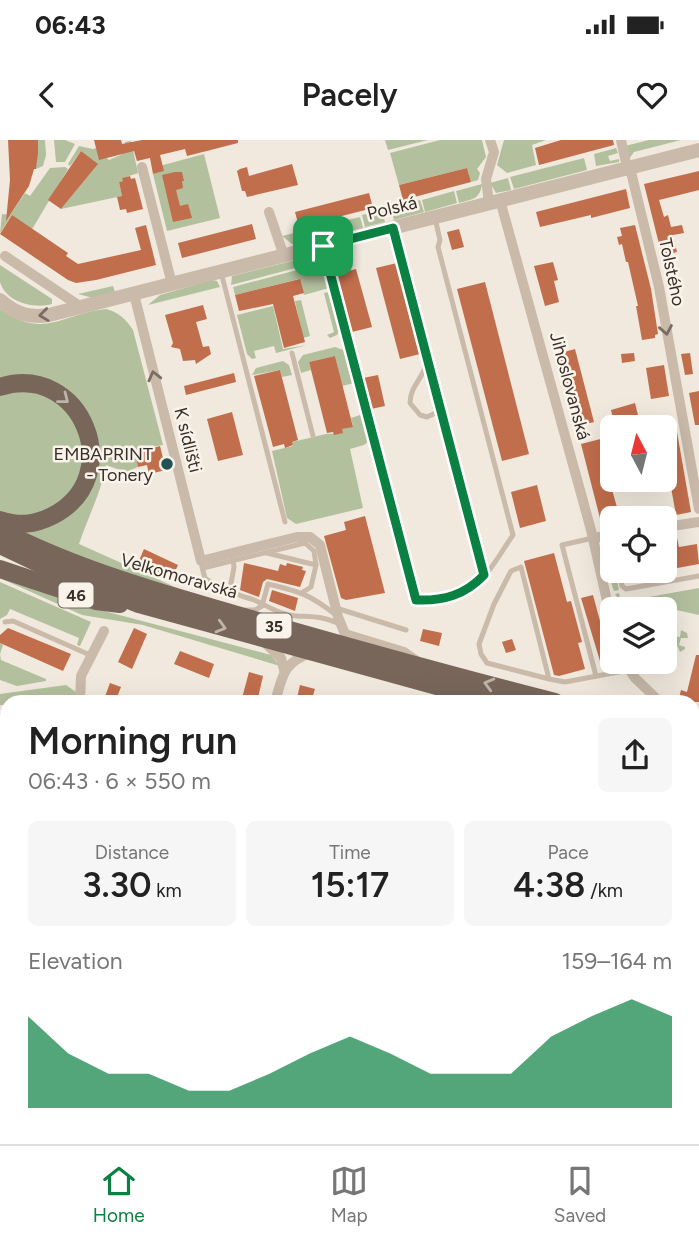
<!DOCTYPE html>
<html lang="en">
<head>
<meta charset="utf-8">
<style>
	body { margin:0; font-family:Figtree,sans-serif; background:#f6f6f6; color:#222; height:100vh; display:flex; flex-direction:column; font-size:26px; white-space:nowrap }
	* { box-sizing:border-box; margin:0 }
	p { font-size:23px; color:#767676 }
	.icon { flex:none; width:38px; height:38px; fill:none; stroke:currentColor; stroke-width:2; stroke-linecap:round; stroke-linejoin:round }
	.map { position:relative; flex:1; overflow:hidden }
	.sheet { position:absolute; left:0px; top:555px; width:700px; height:450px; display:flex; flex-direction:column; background:#fff; border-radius:21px 21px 0 0; box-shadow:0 7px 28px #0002 }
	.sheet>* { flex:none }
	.needle { width:46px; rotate:353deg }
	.fabs { position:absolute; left:600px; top:275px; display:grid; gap:14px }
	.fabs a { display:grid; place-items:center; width:77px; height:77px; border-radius:10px; background:#fff; box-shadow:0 7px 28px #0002; font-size:35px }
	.pin { position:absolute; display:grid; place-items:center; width:60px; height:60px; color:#fff; margin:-30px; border-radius:14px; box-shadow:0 4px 10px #0006 }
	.round { display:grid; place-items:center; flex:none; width:74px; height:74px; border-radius:10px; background:#f6f6f6 }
	.head { display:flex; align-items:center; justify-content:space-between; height:119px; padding:0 28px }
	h1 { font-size:38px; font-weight:600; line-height:52px }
	.stats { display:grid; grid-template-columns:repeat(3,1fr); gap:10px; height:119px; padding:7px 28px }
	.stats div { display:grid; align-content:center; border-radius:10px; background:#f6f6f6; text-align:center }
	.stats b { font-size:35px; font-weight:600 }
	.stats small { font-size:19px; font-weight:400 }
	.stats p { font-size:19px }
	.chart { height:196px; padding:14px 28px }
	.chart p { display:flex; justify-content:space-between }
	.chart svg { width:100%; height:126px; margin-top:7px; fill:#0b8043; opacity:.7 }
	.status { display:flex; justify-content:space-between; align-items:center; height:49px; padding:0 35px; background:#fff; direction:ltr }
	.status svg { height:19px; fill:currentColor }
	header { display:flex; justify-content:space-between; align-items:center; height:91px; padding:0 28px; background:#fff; font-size:32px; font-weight:600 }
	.tab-bar { display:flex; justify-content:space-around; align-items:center; height:98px; border-top:2px solid #e0e0e0; background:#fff; font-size:19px; color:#767676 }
	.tab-bar a { display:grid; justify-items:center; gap:4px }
	.tab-bar .on { color:#0b8043 }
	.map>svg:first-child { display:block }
	.green { fill:#b3c09e }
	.building { fill:#c16e4c }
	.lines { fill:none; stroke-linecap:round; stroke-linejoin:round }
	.service { stroke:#c9baaa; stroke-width:5 }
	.pedestrian { stroke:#c9baaa; stroke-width:8 }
	.minor { stroke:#c9baaa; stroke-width:10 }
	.tertiary { stroke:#c9baaa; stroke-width:14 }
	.primary { stroke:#78665b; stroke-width:18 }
	.oneway { stroke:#796d63 }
	.oneway2 { stroke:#bfb4aa }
	.route-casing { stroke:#fff; stroke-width:14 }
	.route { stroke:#0b8043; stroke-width:9 }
	.poi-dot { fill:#205157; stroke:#f9f3ea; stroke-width:2.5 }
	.labels { text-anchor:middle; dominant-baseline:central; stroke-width:5; stroke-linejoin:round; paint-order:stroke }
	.shield { fill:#f9f3ea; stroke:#716963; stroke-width:2 }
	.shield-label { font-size:16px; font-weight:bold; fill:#372e29 }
	.street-label { font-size:18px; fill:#372e29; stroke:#f9f3ea }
	.poi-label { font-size:18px; fill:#372e29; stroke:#f9f3ea; text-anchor:end }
</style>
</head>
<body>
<div class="status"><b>06:43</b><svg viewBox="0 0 49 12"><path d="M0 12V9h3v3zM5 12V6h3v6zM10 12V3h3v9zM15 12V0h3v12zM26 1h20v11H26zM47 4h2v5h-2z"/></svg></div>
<header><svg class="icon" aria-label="back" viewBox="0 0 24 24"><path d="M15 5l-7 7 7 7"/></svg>Pacely<svg class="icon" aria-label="heart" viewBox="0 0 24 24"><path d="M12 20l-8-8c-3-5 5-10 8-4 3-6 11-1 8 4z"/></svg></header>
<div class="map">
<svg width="699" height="1004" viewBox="0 0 699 1004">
	<rect width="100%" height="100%" fill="#f1e9dd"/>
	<g class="green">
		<path d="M 38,0 L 45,0 L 46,15 L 43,26 L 36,29 Z"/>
		<path d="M 54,0 L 65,0 L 75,4 L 65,22 L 56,22 Z"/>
		<path d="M 385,0 L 428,0 L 388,10 Z"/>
		<path d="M 440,0 L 482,0 L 486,17 L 477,29 L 480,33 L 478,40 L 471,42 L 467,28 L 399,45 L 390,13 Z"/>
		<path d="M 504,0 L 546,0 L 532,5 L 536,25 L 507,33 L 497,25 Z"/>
		<path d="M 649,0 L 681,0 L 634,12 L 629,19 L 625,6 Z"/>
		<path d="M 131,1 L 138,33 L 123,38 L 123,41 L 119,42 L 122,56 L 61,69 L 97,25 L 81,11 L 70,26 L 68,24 L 79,6 L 93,9 L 96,8 L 109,20 L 127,12 L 125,2 Z"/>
		<path d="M 616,8 L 618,13 L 608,16 L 610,21 L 619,19 L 619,22 L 596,26 L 594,14 Z"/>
		<path d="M 204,14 L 220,78 L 167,91 L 153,34 L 163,31 L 162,26 L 152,28 Z"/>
		<path d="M 584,18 L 587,30 L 514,49 L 510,37 Z"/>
		<path d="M 65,27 L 68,29 L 28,96 L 12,75 L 0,93 L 2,74 L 10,75 L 25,53 L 30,56 L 50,28 Z"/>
		<path d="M 508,38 L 511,50 L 496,53 L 490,43 Z"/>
		<path d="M 482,44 C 480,59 473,59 459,63 L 456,51 Z"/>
		<path d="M 454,51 L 457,63 L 425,72 L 422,60 Z"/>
		<path d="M 420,60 L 424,72 L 394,80 L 391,68 Z"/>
		<path d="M 382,70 L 385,82 L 365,87 L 362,75 Z"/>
		<path d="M 360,77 L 363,88 L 340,93 L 338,82 Z"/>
		<path d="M 335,83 L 338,94 L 316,100 L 314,89 Z"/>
		<path d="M 311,89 L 314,100 L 292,104 L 282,96 Z"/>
		<path d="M 315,115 L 322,121 L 231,145 L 232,136 Z"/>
		<path d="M 323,123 L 329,148 L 304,155 L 299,139 L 235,155 L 233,147 Z"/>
		<path d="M 0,125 L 52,159 L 52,164 C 35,169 6,163 0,142 C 0,136 0,130 0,125 Z"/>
		<path d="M 212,140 L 217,141 L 220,147 L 148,165 L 160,155 Z"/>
		<path d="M 113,146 L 115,152 L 93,158 L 78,154 Z"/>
		<path d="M 330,152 L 340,189 L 337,195 L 330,198 L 327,195 L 334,192 L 324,153 Z"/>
		<path d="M 301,160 L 310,196 L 303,198 L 295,161 Z"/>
		<path d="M 273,166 L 283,209 L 307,205 L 276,213 L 274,206 L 254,211 L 256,218 L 252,219 L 247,214 L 237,175 Z"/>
		<path d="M 0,169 C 45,200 60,174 106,169 C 118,172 126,179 133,190 L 163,305 L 144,308 L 144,310 L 135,313 L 138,327 L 133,329 L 134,335 L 106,325 C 101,353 88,377 79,404 L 175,447 L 95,424 L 22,393 L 84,358 L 80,266 L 0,240 Z"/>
		<path d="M 335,207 L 346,211 L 354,243 L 342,246 L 335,216 L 309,222 L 311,230 L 301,233 L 298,222 L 303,215 Z"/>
		<path d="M 283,221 L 289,225 L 292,235 L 282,237 L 280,230 L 252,235 L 256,228 Z"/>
		<path d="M 24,251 C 37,253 49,256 59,264 C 83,282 94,327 72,351 C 67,356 60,360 55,364 C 46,371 33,379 21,379 C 14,378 7,375 0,374 L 0,255 Z"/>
		<path d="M 363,274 L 369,301 L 364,305 L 350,309 L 363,368 L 296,384 L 287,378 L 272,311 L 293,306 L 292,302 L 326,294 L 342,293 L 342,289 L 353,286 L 351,278 Z"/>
		<path d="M 612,405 L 612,430 L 615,431 L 619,450 L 614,451 C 610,437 599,416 612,405 Z"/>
		<path d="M 0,438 L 108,472 L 271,515 L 280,526 L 143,485 L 82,475 Z"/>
		<path d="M 0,442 L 91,482 L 80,506 L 77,505 L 79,498 L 10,469 L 7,475 L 0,479 Z"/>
		<path d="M 699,448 L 699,475 L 635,461 L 634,468 L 622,465 L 615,454 L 619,453 L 621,462 Z"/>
		<path d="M 681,490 L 687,493 L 688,498 L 681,498 L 679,505 L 685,507 L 685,509 L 680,512 L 677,505 L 665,508 L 665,494 L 680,497 Z"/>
		<path d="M 0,503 L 3,505 L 0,514 L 1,520 L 46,539 L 46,541 L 17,546 L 0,540 Z"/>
		<path d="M 66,545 L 76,552 L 76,562 L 7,562 L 7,565 L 0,565 L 0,554 Z"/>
		<path d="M 6,701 L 7,701 L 7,741 L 0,739 Z"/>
		<path d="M 0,755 L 7,757 L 7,786 L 0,794 Z"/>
		<path d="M 693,779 L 699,781 L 699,813 L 693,816 Z"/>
		<path d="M 154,998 L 240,998 L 240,1004 L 155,1004 Z"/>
		<path d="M 266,998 L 334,998 L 335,1004 L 267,1004 Z"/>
		<path d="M 485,998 L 570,998 L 569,1004 L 481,1004 Z"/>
	</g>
	<g class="building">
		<path d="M 8,0 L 38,0 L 38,13 L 36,29 L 34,29 L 29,46 L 6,81 L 10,40 Z"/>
		<path d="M 94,0 L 121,0 L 122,4 L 142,0 L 238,0 L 238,3 L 187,16 L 185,9 L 160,15 L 164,31 L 153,34 L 150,18 L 137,21 L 134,11 L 99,20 Z"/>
		<path d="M 561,0 L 613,0 L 614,5 L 539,25 L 535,8 Z"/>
		<path d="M 81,11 L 98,24 L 61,69 L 48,60 Z"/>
		<path d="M 292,24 L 298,45 L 247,57 L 245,51 L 242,51 L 237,31 L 240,29 L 247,27 L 249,36 Z"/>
		<path d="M 467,28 L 471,42 L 403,60 L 399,45 Z"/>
		<path d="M 699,31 L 699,50 L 659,60 L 664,77 L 668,75 L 671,87 L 682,85 L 684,93 L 673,95 L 677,112 L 662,116 L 644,44 Z"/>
		<path d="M 175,32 L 182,32 L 184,41 L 182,41 L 183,48 L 176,50 L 180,66 L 188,64 L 192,78 L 173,82 L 162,35 Z"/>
		<path d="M 130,36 L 131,39 L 135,38 L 143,69 L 127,73 L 126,69 L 120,70 L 117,57 L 122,56 L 119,42 L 123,41 L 122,38 Z"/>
		<path d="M 626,49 L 630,68 L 591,78 L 591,75 L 540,87 L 536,72 Z"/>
		<path d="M 369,53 L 373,68 L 299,87 L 295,72 Z"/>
		<path d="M 12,75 L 68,113 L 66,116 L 78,124 L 141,110 L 135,88 L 146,85 L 156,125 L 96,140 L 76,143 L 68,140 L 0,94 Z"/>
		<path d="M 252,84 L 256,99 L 182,118 L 178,103 Z"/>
		<path d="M 635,85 L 651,149 L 658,194 L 655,195 L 655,198 L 642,200 L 636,166 L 638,166 L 628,122 L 626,122 L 622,104 L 619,105 L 617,97 L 622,96 L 620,88 Z"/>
		<path d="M 459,89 L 464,107 L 452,110 L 447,92 Z"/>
		<path d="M 553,122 L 558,140 L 554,141 L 559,162 L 545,166 L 534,126 Z"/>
		<path d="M 397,123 L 420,214 L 400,219 L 376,128 Z"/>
		<path d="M 356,129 L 372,187 L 352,192 L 337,134 Z"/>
		<path d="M 300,139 L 304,153 L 293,156 L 305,202 L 284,208 L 273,164 L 239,171 L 235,155 Z"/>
		<path d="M 485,142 L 529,314 L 502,321 L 457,149 Z"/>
		<path d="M 203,165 L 207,179 L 196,182 L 203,207 L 209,206 L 211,214 L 196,224 L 195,220 L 183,221 L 180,209 L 171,207 L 173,203 L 165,175 Z"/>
		<path d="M 575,209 L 594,282 L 576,287 L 557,214 Z"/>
		<path d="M 634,213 L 635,221 L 622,223 L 621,214 Z"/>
		<path d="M 690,213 L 693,234 L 685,235 L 681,214 Z"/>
		<path d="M 335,216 L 353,287 L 342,289 L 343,293 L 334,295 L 333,292 L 327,293 L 309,222 Z"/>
		<path d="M 664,225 L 669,256 L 651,259 L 646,228 Z"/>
		<path d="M 280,230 L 298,300 L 292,302 L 293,305 L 285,308 L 284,304 L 273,307 L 254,236 Z"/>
		<path d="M 234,233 L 236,242 L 186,255 L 184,246 Z"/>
		<path d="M 378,235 L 385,266 L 371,269 L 363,238 Z"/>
		<path d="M 699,251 L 699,285 L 695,285 L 689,253 Z"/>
		<path d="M 635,263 L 641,287 L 615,287 L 611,270 Z"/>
		<path d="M 232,272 L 243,315 L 218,321 L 207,279 Z"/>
		<path d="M 677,292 L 691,372 L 676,375 L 665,314 L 665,294 Z"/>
		<path d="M 612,296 L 612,311 L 602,314 L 620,378 L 612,378 L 612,385 L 602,386 L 581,304 Z"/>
		<path d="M 160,306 L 166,330 L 149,334 L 147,325 L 138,327 L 135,313 Z"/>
		<path d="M 537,345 L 546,381 L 520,388 L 511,352 Z"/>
		<path d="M 365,376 L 385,453 L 346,460 L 341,458 L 324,396 L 346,390 L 344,382 Z"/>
		<path d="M 677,398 L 679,407 L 697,404 L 699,424 L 672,429 L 671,421 L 665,421 L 665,400 Z"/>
		<path d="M 144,409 L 178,425 L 172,438 L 138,423 Z"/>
		<path d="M 554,413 L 567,462 L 571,461 L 582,502 L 578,503 L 585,529 L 559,536 L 554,535 L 524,421 Z"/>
		<path d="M 244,423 L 278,431 L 280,424 L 286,426 L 287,423 L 303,427 L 302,430 L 306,431 L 300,447 L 267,439 L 263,442 L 259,457 L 240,450 Z"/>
		<path d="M 272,450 L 298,458 L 295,471 L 269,461 Z"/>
		<path d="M 593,455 L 610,518 L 600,521 L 581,458 Z"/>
		<path d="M 8,488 L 71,514 L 63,531 L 0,503 L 0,495 Z"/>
		<path d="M 134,488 L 147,494 L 132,529 L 118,522 Z"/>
		<path d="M 423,489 L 442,493 L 439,506 L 420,501 Z"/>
		<path d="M 512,499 L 516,510 L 506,513 L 502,502 Z"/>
		<path d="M 180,511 L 214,524 L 209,538 L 174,524 Z"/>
		<path d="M 696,515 L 699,515 L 699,562 L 678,562 L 681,550 L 687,552 Z"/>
		<path d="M 249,532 L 263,536 L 257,562 L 241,562 Z"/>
		<path d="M 110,543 L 121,547 L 115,562 L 103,562 Z"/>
		<path d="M 300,545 L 315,549 L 311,562 L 296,562 Z"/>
	</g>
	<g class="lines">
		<g class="service">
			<path d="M 393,88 L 484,434"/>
			<path d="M 323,106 L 416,460 C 431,460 458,458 471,449 C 488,437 501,412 513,395 L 438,107 L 440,100 L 435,78"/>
			<path d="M 221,132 L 285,382"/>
			<path d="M 292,213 L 313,296"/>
			<path d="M 427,221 C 424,238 410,246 410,263 L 420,275 L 427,277 L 442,270"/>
			<path d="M 593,398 L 562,405 L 596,536"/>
			<path d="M 267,413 L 316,425"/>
			<path d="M 233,420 L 234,427 L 230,449 C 238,457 244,456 254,460 C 268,466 280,475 296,476 C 315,477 321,476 340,484"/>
			<path d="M 202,427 L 205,438 L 216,446 L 230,449"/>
			<path d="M 203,428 L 305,403 L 314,411 L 316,425 L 311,447 L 303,452"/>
			<path d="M 619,430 L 622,446 L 626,449 L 699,436"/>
			<path d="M 336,468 L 406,490"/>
			<path d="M 246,470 L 255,470 L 262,466 L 268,444 C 301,452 309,454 336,475"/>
			<path d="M 5,482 L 13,481 L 90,515"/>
			<path d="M 549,539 L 521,427 L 511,431 L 494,464 L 479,504 L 481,514 L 487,523 L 549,539 L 565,542 L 629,530"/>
		</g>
		<g class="pedestrian">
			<path d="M 693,683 L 699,677"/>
			<path d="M 693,705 L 699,705"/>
		</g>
		<g class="minor">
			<path d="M 621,0 L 626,23 L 630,28 L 659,147 L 699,369"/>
			<path d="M 142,27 L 172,144"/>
			<path d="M 500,60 L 591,390 L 612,483"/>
			<path d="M 489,63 L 486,39 L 494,12 L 490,0"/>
			<path d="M 269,72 L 284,116"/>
			<path d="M 5,116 L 81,167"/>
			<path d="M 134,154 L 201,421 L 297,397 L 310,397 L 320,405 L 338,477 L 345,494 L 404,512 L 417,521"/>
			<path d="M 665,387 L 699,382"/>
			<path d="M 593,398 L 612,395"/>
			<path d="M 262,500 L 281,518 L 284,530"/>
			<path d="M 624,522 L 635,538 L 660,562"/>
			<path d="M 80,562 L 81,536 L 104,491"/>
			<path d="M 275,562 C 283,534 283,523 312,512"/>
			<path d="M 0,578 L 7,579"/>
			<path d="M 693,659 L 699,662"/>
			<path d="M 693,750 L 699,749"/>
			<path d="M 693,972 L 699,973"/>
			<path d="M 350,998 L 351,1004"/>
			<path d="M 456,998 L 468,1004"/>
			<path d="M 580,1004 L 581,998"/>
			<path d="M 698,1004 L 699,996"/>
		</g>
		<path class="tertiary" d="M 0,160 C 16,174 29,178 49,175 L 699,10"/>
		<g class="primary">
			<path d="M 0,247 C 81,221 129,337 52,376 C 34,385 19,386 0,380"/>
			<path d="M 0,390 C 80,431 165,454 251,479 C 352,508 453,536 555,562"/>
			<path d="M 0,405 L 55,431 L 139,464 L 495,562"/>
			<path d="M 0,429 L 96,461 L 120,464"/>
			<path d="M 693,595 L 699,596"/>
			<path d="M 693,614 L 699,616"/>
		</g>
	</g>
	<defs><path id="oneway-chevron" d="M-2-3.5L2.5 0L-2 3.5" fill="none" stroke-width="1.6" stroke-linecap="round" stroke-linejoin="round" transform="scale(1.75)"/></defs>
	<g class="oneway">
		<use href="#oneway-chevron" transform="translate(44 175) rotate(173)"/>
		<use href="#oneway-chevron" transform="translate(666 190) rotate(80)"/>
		<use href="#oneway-chevron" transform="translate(154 236) rotate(-104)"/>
	</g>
	<g class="oneway2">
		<use href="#oneway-chevron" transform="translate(64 259) rotate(38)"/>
		<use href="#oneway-chevron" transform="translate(221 487) rotate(16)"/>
		<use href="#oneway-chevron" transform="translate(489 544) rotate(-165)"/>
	</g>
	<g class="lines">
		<g class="route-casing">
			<path id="route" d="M 393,88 L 484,435 C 465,455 444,461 416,460 L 323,106 Z"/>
		</g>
		<use href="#route" class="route"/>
	</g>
	<circle class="poi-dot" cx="167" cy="324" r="7"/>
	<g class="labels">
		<g class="shield">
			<rect x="58.5" y="442.5" width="35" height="25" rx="5"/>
			<rect x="256.5" y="473.5" width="35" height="25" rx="5"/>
		</g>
		<g class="shield-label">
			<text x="76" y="455">46</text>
			<text x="274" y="486">35</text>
		</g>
		<g class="street-label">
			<text transform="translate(392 68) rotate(-14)">Polská</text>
			<text transform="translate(672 132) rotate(78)">Tolstého</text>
			<text transform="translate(570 246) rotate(75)">Jihoslovanská</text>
			<text transform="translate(188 300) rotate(76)">K sídlišti</text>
			<text transform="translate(179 436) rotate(16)">Velkomoravská</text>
		</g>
		<g class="poi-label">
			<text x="153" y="314">EMBAPRINT<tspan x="153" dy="21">- Tonery</tspan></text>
		</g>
	</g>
</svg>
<div class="fabs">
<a><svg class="needle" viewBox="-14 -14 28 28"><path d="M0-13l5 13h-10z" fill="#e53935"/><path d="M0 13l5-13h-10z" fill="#767676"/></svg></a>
<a><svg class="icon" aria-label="locate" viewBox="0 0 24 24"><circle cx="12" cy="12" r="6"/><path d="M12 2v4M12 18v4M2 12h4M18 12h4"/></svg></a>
<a><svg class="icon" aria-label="layers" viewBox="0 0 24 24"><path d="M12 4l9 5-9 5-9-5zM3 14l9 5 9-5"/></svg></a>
</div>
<div class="pin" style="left:323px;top:106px;background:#1e9e55"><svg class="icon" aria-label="arrive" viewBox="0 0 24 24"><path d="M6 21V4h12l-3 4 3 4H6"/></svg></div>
<section class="sheet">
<div class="head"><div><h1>Morning run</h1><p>06:43 · 6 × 550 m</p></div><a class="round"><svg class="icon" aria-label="share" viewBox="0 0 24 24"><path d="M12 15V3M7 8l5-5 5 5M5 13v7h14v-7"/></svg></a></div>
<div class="stats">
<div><p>Distance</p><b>3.30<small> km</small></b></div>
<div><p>Time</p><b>15:17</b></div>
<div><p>Pace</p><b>4:38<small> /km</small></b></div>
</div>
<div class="chart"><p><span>Elevation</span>159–164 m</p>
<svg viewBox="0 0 160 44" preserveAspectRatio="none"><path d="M0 44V12L10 25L20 32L30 32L40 38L50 38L60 32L70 25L80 19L90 25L100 32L110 32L120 32L130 19L140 12L150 6L160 12V44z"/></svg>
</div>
</section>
</div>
<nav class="tab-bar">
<a class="on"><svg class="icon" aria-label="home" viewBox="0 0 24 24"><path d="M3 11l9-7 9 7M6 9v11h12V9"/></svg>Home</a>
<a><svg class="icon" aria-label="map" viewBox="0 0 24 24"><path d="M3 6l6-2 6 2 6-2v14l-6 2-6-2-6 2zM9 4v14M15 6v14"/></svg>Map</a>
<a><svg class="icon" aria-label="saved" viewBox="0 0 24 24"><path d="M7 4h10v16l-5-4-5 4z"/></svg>Saved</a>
</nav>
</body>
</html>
